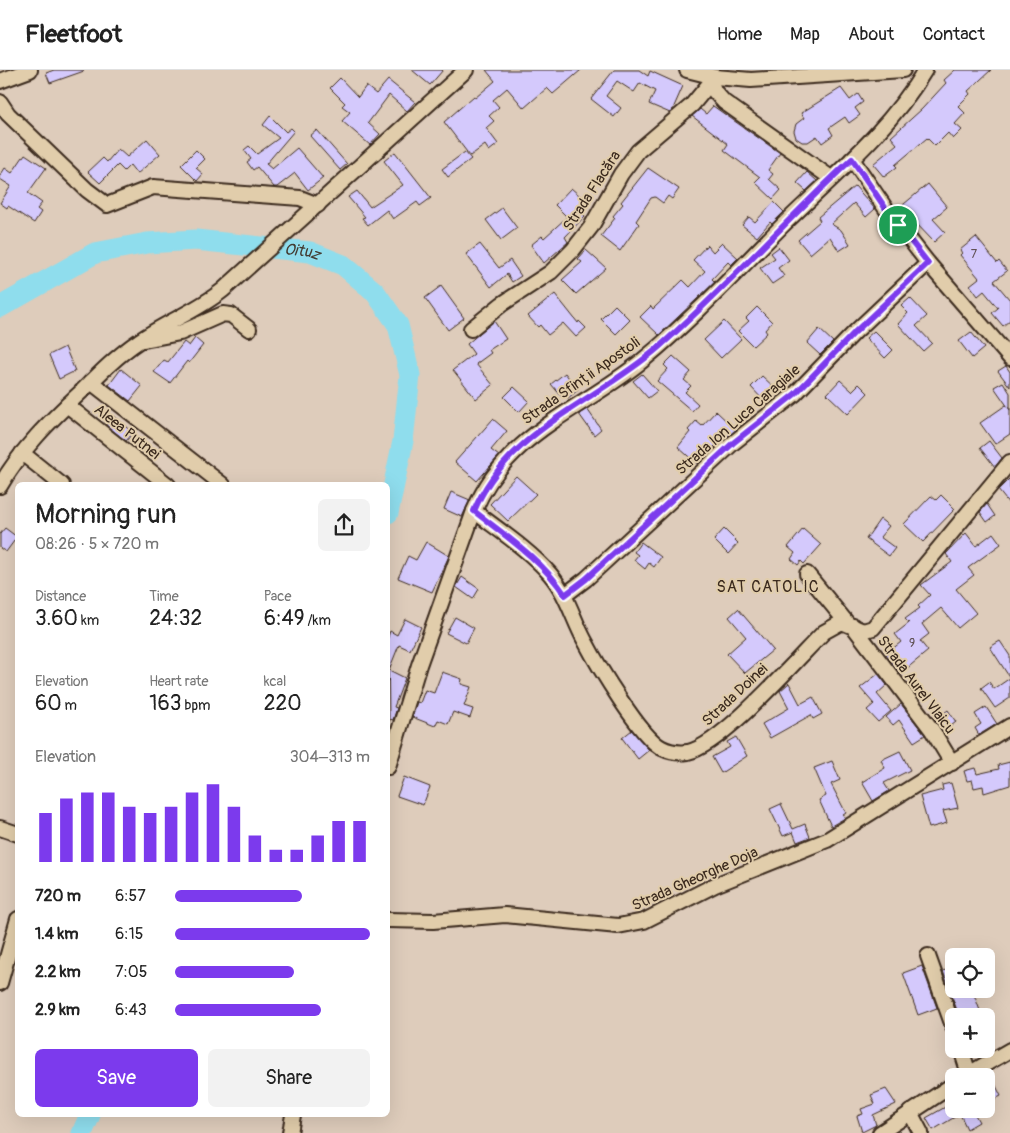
<!DOCTYPE html>
<html lang="en">
<head>
<meta charset="utf-8">
<style>
	body { margin:0; font-family:Pangolin,sans-serif; background:#f2f2f2; color:#222; height:100vh; display:flex; flex-direction:column; font-size:19px; white-space:nowrap }
	* { box-sizing:border-box; margin:0 }
	p { font-size:16px; color:#767676 }
	.icon { flex:none; width:28px; height:28px; fill:none; stroke:currentColor; stroke-width:2; stroke-linecap:round; stroke-linejoin:round }
	.map { position:relative; flex:1; overflow:hidden }
	.sheet { position:absolute; left:15px; top:412px; width:375px; height:635px; display:flex; flex-direction:column; background:#fff; border-radius:8px; box-shadow:0 5px 20px #0002 }
	.sheet>* { flex:none }
	.tools { position:absolute; left:945px; top:878px; display:grid; gap:10px }
	.tools a { display:grid; place-items:center; width:50px; height:50px; border-radius:8px; background:#fff; box-shadow:0 5px 20px #0002; font-size:25px }
	.pin { position:absolute; display:grid; place-items:center; width:42px; height:42px; color:#fff; margin:-21px; border:2px solid #fff; border-radius:50%; box-shadow:0 1px 5px #0007 }
	.round { display:grid; place-items:center; flex:none; width:52px; height:52px; border-radius:8px; background:#f2f2f2 }
	.head { display:flex; align-items:center; justify-content:space-between; height:85px; padding:0 20px }
	h1 { font-size:28px; font-weight:600; line-height:38px }
	.stats { display:grid; grid-template-columns:repeat(3,1fr); gap:8px; height:85px; padding:5px 20px }
	.stats div { display:grid; align-content:center }
	.stats b { font-size:21px; font-weight:600 }
	.stats small { font-size:14px; font-weight:400 }
	.stats p { font-size:14px }
	.chart { height:140px; padding:10px 20px }
	.chart p { display:flex; justify-content:space-between }
	.chart svg { width:100%; height:90px; margin-top:5px; stroke:#7c3aed; stroke-width:6 }
	.button { display:flex; gap:10px; margin-top:auto; padding:10px 20px }
	.button a { flex:1; height:58px; border-radius:8px; background:#7c3aed; color:#fff; font-size:20px; font-weight:600; line-height:58px; text-align:center }
	.button a+a { background:#f2f2f2; color:#222 }
	ul { padding:0 20px; list-style:none; font-size:16px }
	li { display:grid; grid-template-columns:80px 60px 1fr; align-items:center; height:38px }
	li i { height:12px; border-radius:6px; background:#7c3aed }
	header { display:flex; align-items:center; gap:30px; box-sizing:border-box; height:70px; padding:0 25px; background:#fff; border-bottom:1px solid #e0e0e0 }
	header strong { font-size:24px }
	nav { display:flex; gap:28px; margin-inline-start:auto; font-size:18px }
	.map>svg:first-child { display:block }
	.lines { fill:none; stroke-linecap:round; stroke-linejoin:round }
	.river { stroke:#8fdded; stroke-width:21 }
	.building { fill:#d4c9fc; stroke:#3b2a1e }
	.minor-casing { stroke:#3b2a1e; stroke-width:18 }
	.minor { stroke:#e1cdab; stroke-width:14 }
	.route-casing { stroke:#fff; stroke-width:10 }
	.route { stroke:#7c3aed; stroke-width:6 }
	.labels { text-anchor:middle; dominant-baseline:central; stroke-width:4; stroke-linejoin:round; paint-order:stroke }
	.number-label { font-size:12px; fill:#615256 }
	.street-label { font-size:15px; fill:#3b2a1e; stroke:#e1cdab }
	.water-label { font-size:16px; font-style:italic; fill:#433c33; stroke:#e1cdab }
	.neighbourhood-label { font-size:16px; letter-spacing:1px; fill:#3b2a1e; stroke:#e1cdab }
</style>
</head>
<body>
<header>
<strong>Fleetfoot</strong>
<nav><a>Home</a><a>Map</a><a>About</a><a>Contact</a></nav>
</header>
<div class="map">
<svg width="1010" height="1063" viewBox="0 0 1010 1063">
	<rect width="100%" height="100%" fill="#deccbb"/>
	<filter id="ink" filterUnits="userSpaceOnUse"><feTurbulence type="fractalNoise" baseFrequency=".02" numOctaves="2"/><feDisplacementMap in="SourceGraphic" scale="10" xChannelSelector="R" yChannelSelector="G"/><feConvolveMatrix kernelMatrix="1 2 1 2 8 2 1 2 1" color-interpolation-filters="sRGB"/></filter>
	<g filter="url(#ink)">
		<g class="lines">
			<g class="river">
				<path id="s1" d="M 0,237 L 95,183 L 147,173 L 196,170 L 310,182 L 343,195 L 375,222 L 398,255 L 410,305 L 403,371 L 388,443"/>
				<path d="M 82,1063 L 90,1045"/>
			</g>
		</g>
		<g class="building">
			<path d="M 54,0 L 84,0 L 84,1 L 50,13 L 46,3 Z"/>
			<path d="M 412,0 L 443,0 L 430,15 Z"/>
			<path d="M 486,0 L 581,0 L 553,24 L 547,18 L 524,38 L 507,18 L 493,30 L 499,37 L 489,46 L 494,51 L 486,58 L 498,74 L 489,81 L 485,75 L 470,86 L 444,52 L 474,26 L 475,28 L 495,11 Z"/>
			<path d="M 614,0 L 639,0 L 648,6 L 650,1 L 683,16 L 672,41 L 670,43 L 649,34 L 655,21 L 640,13 L 634,22 L 617,11 L 606,26 L 621,38 L 614,47 L 591,29 Z"/>
			<path d="M 955,0 L 991,0 L 968,21 L 970,24 L 958,36 L 965,43 L 955,54 L 962,60 L 953,69 L 948,63 L 935,76 L 927,68 L 895,95 L 897,97 L 884,107 L 873,94 L 897,74 L 891,67 L 922,39 L 946,13 L 944,10 Z"/>
			<path d="M 340,8 L 358,27 L 366,16 L 376,24 L 388,10 L 415,32 L 407,41 L 389,25 L 368,53 L 380,64 L 370,75 L 342,51 L 350,42 L 342,36 L 345,33 L 330,18 Z"/>
			<path d="M 841,18 L 850,30 L 858,24 L 863,32 L 855,38 L 860,45 L 849,53 L 845,47 L 829,58 L 833,65 L 822,73 L 817,66 L 808,72 L 802,72 L 796,68 L 794,61 L 796,54 L 804,48 L 801,43 Z"/>
			<path d="M 713,36 L 780,83 L 768,100 L 773,104 L 769,109 L 781,120 L 773,129 L 755,112 L 760,107 L 724,80 L 728,74 L 692,46 L 700,39 L 706,44 Z"/>
			<path d="M 270,46 L 286,62 L 291,58 L 294,61 L 266,94 L 272,99 L 297,78 L 323,108 L 308,120 L 295,103 L 277,117 L 274,117 L 257,97 L 253,100 L 247,92 L 251,89 L 244,80 L 249,76 L 257,84 L 279,68 L 263,55 Z"/>
			<path d="M 317,60 L 347,94 L 340,100 L 310,66 Z"/>
			<path d="M 147,69 L 160,84 L 137,104 L 130,95 L 124,101 L 118,95 L 100,113 L 88,102 L 103,88 L 107,92 L 118,79 L 127,87 Z"/>
			<path d="M 196,80 L 205,89 L 196,98 L 203,104 L 197,111 L 181,95 Z"/>
			<path d="M 395,82 L 431,128 L 420,136 L 417,132 L 393,149 L 387,140 L 368,155 L 362,148 L 365,147 L 348,127 L 357,121 L 370,137 L 403,115 L 384,91 Z"/>
			<path d="M 465,82 L 471,89 L 448,107 L 442,99 Z"/>
			<path d="M 25,84 L 46,98 L 28,123 L 42,133 L 37,139 L 41,142 L 34,153 L 8,136 L 7,138 L 0,133 L 11,116 L 0,109 L 0,106 L 5,98 L 12,103 Z"/>
			<path d="M 648,98 L 679,119 L 672,129 L 668,126 L 663,133 L 655,127 L 651,128 L 636,151 L 639,154 L 620,181 L 601,166 L 615,148 L 613,146 L 623,134 L 621,132 Z"/>
			<path d="M 807,102 L 817,111 L 806,121 L 797,113 Z"/>
			<path d="M 928,114 L 947,137 L 933,149 L 945,162 L 934,172 L 913,150 L 909,153 L 898,139 Z"/>
			<path d="M 855,116 L 875,139 L 866,147 L 854,133 L 831,154 L 841,160 L 850,174 L 839,181 L 830,167 L 810,184 L 798,170 L 820,151 L 818,147 Z"/>
			<path d="M 571,118 L 587,132 L 579,140 L 585,146 L 565,167 L 568,172 L 544,193 L 531,175 L 542,166 L 544,168 L 567,147 L 555,135 Z"/>
			<path d="M 774,132 L 784,142 L 772,154 L 770,152 L 757,167 L 742,155 L 749,147 L 755,152 Z"/>
			<path d="M 502,138 L 517,158 L 501,170 L 486,150 Z"/>
			<path d="M 976,167 L 997,193 L 999,191 L 1007,201 L 994,211 L 1010,230 L 1010,250 L 1003,256 L 992,243 L 998,238 L 984,221 L 978,226 L 970,215 L 979,208 L 960,185 L 962,183 L 960,180 Z"/>
			<path d="M 722,173 L 738,188 L 731,195 L 728,192 L 712,209 L 715,212 L 659,265 L 640,247 L 651,236 L 653,239 L 683,210 L 690,217 L 705,201 L 693,190 L 707,175 L 713,182 Z"/>
			<path d="M 480,174 L 499,198 L 510,190 L 521,206 L 512,212 L 507,204 L 491,217 L 466,184 Z"/>
			<path d="M 779,177 L 789,190 L 778,198 L 784,206 L 772,214 L 760,198 L 775,188 L 771,183 Z"/>
			<path d="M 586,180 L 606,198 L 576,224 L 562,210 L 582,192 L 578,189 Z"/>
			<path d="M 441,216 L 464,248 L 448,260 L 425,228 Z"/>
			<path d="M 555,224 L 578,253 L 579,251 L 586,258 L 576,267 L 563,253 L 548,265 L 540,255 L 538,257 L 528,246 Z"/>
			<path d="M 910,228 L 927,246 L 916,256 L 932,273 L 923,281 L 898,254 L 908,243 L 901,236 Z"/>
			<path d="M 615,235 L 630,250 L 616,264 L 601,249 Z"/>
			<path d="M 757,237 L 772,252 L 765,260 L 767,263 L 753,276 L 738,261 L 749,251 L 746,248 Z"/>
			<path d="M 494,251 L 506,269 L 489,280 L 491,283 L 476,294 L 493,315 L 476,329 L 453,300 L 474,284 L 467,274 Z"/>
			<path d="M 724,251 L 741,269 L 721,288 L 704,270 Z"/>
			<path d="M 819,259 L 833,272 L 820,285 L 807,273 Z"/>
			<path d="M 874,261 L 893,280 L 885,288 L 866,268 Z"/>
			<path d="M 971,262 L 984,278 L 972,288 L 959,271 Z"/>
			<path d="M 195,268 L 203,275 L 189,293 L 187,291 L 170,313 L 154,302 L 164,290 L 168,292 L 184,272 L 189,276 Z"/>
			<path d="M 65,277 L 75,301 L 59,309 L 49,285 Z"/>
			<path d="M 673,286 L 691,302 L 684,310 L 691,316 L 685,322 L 698,334 L 692,341 L 657,311 L 668,299 L 664,295 Z"/>
			<path d="M 1006,296 L 1010,302 L 1010,317 L 998,301 Z"/>
			<path d="M 121,299 L 142,316 L 130,331 L 109,315 Z"/>
			<path d="M 565,303 L 578,320 L 568,328 L 565,325 L 562,327 L 551,314 Z"/>
			<path d="M 642,304 L 657,321 L 648,328 L 633,311 Z"/>
			<path d="M 762,306 L 776,319 L 764,331 L 751,317 Z"/>
			<path d="M 840,310 L 852,321 L 859,314 L 868,323 L 848,344 L 827,324 Z"/>
			<path d="M 1003,312 L 1010,323 L 1010,340 L 994,317 Z"/>
			<path d="M 514,317 L 529,331 L 519,342 L 504,327 Z"/>
			<path d="M 1006,335 L 1010,340 L 1010,364 L 995,374 L 980,353 Z"/>
			<path d="M 587,339 L 601,359 L 594,365 L 579,344 Z"/>
			<path d="M 716,341 L 736,360 L 710,380 L 697,394 L 678,377 L 690,362 L 688,360 L 696,351 L 702,356 Z"/>
			<path d="M 113,346 L 133,363 L 126,371 L 106,355 Z"/>
			<path d="M 493,349 L 507,361 L 491,380 L 499,386 L 477,411 L 455,392 Z"/>
			<path d="M 989,371 L 1002,388 L 995,397 L 980,378 Z"/>
			<path d="M 516,406 L 536,424 L 508,451 L 490,434 Z"/>
			<path d="M 1010,408 L 1010,435 L 998,420 Z"/>
			<path d="M 451,422 L 470,430 L 462,447 L 444,439 Z"/>
			<path d="M 941,425 L 955,439 L 923,472 L 904,454 L 931,426 L 936,430 Z"/>
			<path d="M 987,434 L 995,446 L 987,452 L 980,442 Z"/>
			<path d="M 880,449 L 889,456 L 880,467 L 895,478 L 889,486 L 866,469 Z"/>
			<path d="M 5,458 L 17,467 L 6,482 L 0,478 L 0,464 Z"/>
			<path d="M 724,459 L 738,473 L 728,484 L 714,470 Z"/>
			<path d="M 803,459 L 821,475 L 804,494 L 801,491 L 798,495 L 791,489 L 795,483 L 788,477 Z"/>
			<path d="M 966,463 L 976,476 L 993,463 L 1001,474 L 968,498 L 974,505 L 956,519 L 976,543 L 958,558 L 941,538 L 922,554 L 929,564 L 920,571 L 928,581 L 900,604 L 886,584 L 901,572 L 895,564 L 909,553 L 905,549 L 920,538 L 918,536 L 930,525 L 921,515 L 952,492 L 946,484 Z"/>
			<path d="M 426,472 L 449,486 L 432,522 L 398,508 L 408,486 L 416,490 Z"/>
			<path d="M 641,472 L 661,487 L 654,497 L 649,493 L 645,499 L 634,490 L 638,485 L 634,482 Z"/>
			<path d="M 462,507 L 479,519 L 473,529 L 456,517 Z"/>
			<path d="M 738,539 L 773,580 L 745,603 L 727,584 L 746,567 L 729,547 Z"/>
			<path d="M 455,547 L 474,558 L 466,573 L 446,563 Z"/>
			<path d="M 405,549 L 421,557 L 410,580 L 399,575 L 389,600 L 405,608 L 394,637 L 397,638 L 393,650 L 390,649 L 389,652 L 388,567 L 390,561 L 397,565 Z"/>
			<path d="M 1000,571 L 1010,586 L 1010,608 L 990,577 Z"/>
			<path d="M 442,602 L 462,609 L 461,614 L 471,617 L 464,636 L 473,639 L 470,648 L 453,642 L 448,654 L 438,650 L 435,656 L 412,647 L 417,632 L 420,633 L 425,620 L 434,623 Z"/>
			<path d="M 878,604 L 887,615 L 877,624 L 891,641 L 878,652 L 867,640 L 874,634 L 860,618 Z"/>
			<path d="M 1010,608 L 1010,628 L 995,638 L 981,618 L 989,612 L 994,619 Z"/>
			<path d="M 789,613 L 800,634 L 813,627 L 822,644 L 813,649 L 811,645 L 770,668 L 762,654 L 789,638 L 780,621 Z"/>
			<path d="M 901,634 L 925,665 L 914,672 L 899,650 L 893,655 L 886,647 Z"/>
			<path d="M 986,637 L 997,654 L 979,665 L 975,658 L 981,654 L 975,644 Z"/>
			<path d="M 948,640 L 956,652 L 943,662 L 935,650 Z"/>
			<path d="M 632,660 L 649,680 L 638,689 L 622,668 Z"/>
			<path d="M 736,667 L 747,686 L 721,703 L 712,687 L 730,677 L 727,672 Z"/>
			<path d="M 900,681 L 910,700 L 884,713 L 889,721 L 873,731 L 862,712 L 885,698 L 881,690 Z"/>
			<path d="M 832,691 L 840,710 L 831,714 L 846,743 L 843,745 L 845,748 L 831,756 L 819,730 L 826,726 L 814,698 Z"/>
			<path d="M 1010,692 L 1010,715 L 984,723 L 983,716 L 974,718 L 972,710 L 967,711 L 964,701 L 975,698 L 977,704 L 999,699 L 998,695 Z"/>
			<path d="M 404,707 L 430,717 L 423,735 L 397,726 Z"/>
			<path d="M 951,713 L 958,738 L 943,741 L 947,753 L 929,758 L 920,726 L 943,720 L 942,715 Z"/>
			<path d="M 781,734 L 793,759 L 805,754 L 810,767 L 797,772 L 793,762 L 783,766 L 770,739 Z"/>
			<path d="M 922,896 L 937,938 L 918,945 L 903,903 Z"/>
			<path d="M 954,897 L 954,919 L 972,919 L 982,946 L 959,946 L 943,901 Z"/>
			<path d="M 989,1002 L 1001,1026 L 991,1031 L 986,1020 L 986,1004 Z"/>
			<path d="M 886,1019 L 896,1034 L 873,1045 L 876,1055 L 862,1062 L 857,1046 L 863,1044 L 861,1039 L 875,1034 L 871,1025 Z"/>
			<path d="M 949,1035 L 951,1039 L 972,1039 L 979,1052 L 967,1059 L 960,1044 L 933,1060 L 926,1048 Z"/>
		</g>
		<g class="lines">
			<g class="minor-casing">
				<g id="minor">
					<path d="M 687,0 L 715,7 L 751,10 L 903,0"/>
					<path d="M 0,11 L 30,0"/>
					<path d="M 711,13 L 715,22 L 724,32 L 831,108"/>
					<path d="M 0,32 L 8,44 L 87,120 L 107,135 L 153,117 L 300,128 L 318,135"/>
					<path d="M 852,89 L 886,139 L 928,193 L 1010,288"/>
					<path d="M 471,259 L 502,234 L 551,202 L 573,180 L 591,157 L 621,104 L 638,81 L 692,35 L 715,7"/>
					<path d="M 144,270 L 180,263 L 223,244 L 231,245 L 249,259"/>
					<path d="M 91,312 L 223,415"/>
					<path d="M 67,335 L 168,415"/>
					<path d="M 22,383 L 62,415"/>
					<path d="M 0,416 C 21,379 51,350 82,321 C 100,303 118,285 139,271 C 166,252 197,241 223,220 L 466,0"/>
					<path d="M 474,441 C 500,461 529,480 550,504 C 567,524 573,549 585,571 C 597,594 641,668 662,678 C 670,682 680,683 688,682 C 722,675 797,589 824,562 L 842,552 L 863,561 L 873,558 L 1010,392"/>
					<path d="M 807,504 L 847,553"/>
					<path d="M 565,525 L 586,509 L 733,373 L 795,324 L 855,262 L 928,193"/>
					<path d="M 853,556 L 932,660 L 952,693"/>
					<path d="M 388,697 L 419,595 L 474,441 C 507,362 582,340 643,290 C 693,249 737,201 782,156 C 832,107 889,61 925,0"/>
					<path d="M 0,758 L 18,764"/>
					<path d="M 388,850 L 433,851 L 505,845 L 618,856 L 644,851 L 715,815 L 827,770 L 1010,656"/>
					<path d="M 928,886 L 954,959"/>
					<path d="M 0,913 L 18,849"/>
					<path d="M 961,979 L 969,1004"/>
					<path d="M 965,1006 L 1010,980"/>
					<path d="M 910,1042 L 921,1063"/>
					<path d="M 290,1063 L 293,1045"/>
					<path d="M 880,1063 L 954,1014"/>
				</g>
			</g>
			<use href="#minor" class="minor"/>
		</g>
	</g>
	<g class="lines" filter="url(#ink)">
		<g class="route-casing">
			<path id="route" d="M 852,89 L 886,139 L 928,193 L 855,262 L 795,324 L 733,373 L 586,509 L 565,525 C 542,490 507,467 474,441 C 508,359 596,332 659,277 C 726,218 786,150 852,89 Z"/>
		</g>
		<use href="#route" class="route"/>
	</g>
	<g class="labels">
		<g class="number-label">
			<text x="974" y="184">7</text>
			<text x="912" y="573">9</text>
		</g>
		<g class="street-label">
			<text transform="translate(592 121) rotate(-57)">Strada Flacăra</text>
			<text transform="translate(581 311) rotate(-35)">Strada Sfinții Apostoli</text>
			<text transform="translate(738 350) rotate(-41)">Strada Ion Luca Caragiale</text>
			<text transform="translate(127 362) rotate(38)">Aleea Putnei</text>
			<text transform="translate(916 615) rotate(53)">Strada Aurel Vlaicu</text>
			<text transform="translate(735 625) rotate(-43)">Strada Doinei</text>
			<text transform="translate(695 809) rotate(-24)">Strada Gheorghe Doja</text>
		</g>
		<g class="water-label">
			<text stroke="none"><textPath href="#s1" startOffset="318">Oituz</textPath></text>
		</g>
		<g class="neighbourhood-label">
			<text x="768" y="517">SAT CATOLIC</text>
		</g>
	</g>
</svg>
<div class="tools">
<a><svg class="icon" aria-label="locate" viewBox="0 0 24 24"><circle cx="12" cy="12" r="6"/><path d="M12 2v4M12 18v4M2 12h4M18 12h4"/></svg></a>
<a>+</a>
<a>−</a>
</div>
<div class="pin" style="left:898px;top:155px;background:#1e9e55"><svg class="icon" aria-label="arrive" viewBox="0 0 24 24"><path d="M6 21V4h12l-3 4 3 4H6"/></svg></div>
<section class="sheet">
<div class="head"><div><h1>Morning run</h1><p>08:26 · 5 × 720 m</p></div><a class="round"><svg class="icon" aria-label="share" viewBox="0 0 24 24"><path d="M12 15V3M7 8l5-5 5 5M5 13v7h14v-7"/></svg></a></div>
<div class="stats">
<div><p>Distance</p><b>3.60<small> km</small></b></div>
<div><p>Time</p><b>24:32</b></div>
<div><p>Pace</p><b>6:49<small> /km</small></b></div>
</div>
<div class="stats">
<div><p>Elevation</p><b>60<small> m</small></b></div>
<div><p>Heart rate</p><b>163<small> bpm</small></b></div>
<div><p>kcal</p><b>220</b></div>
</div>
<div class="chart"><p><span>Elevation</span>304–313 m</p>
<svg viewBox="0 0 160 44" preserveAspectRatio="none"><path d="M5 44V20M15 44V13M25 44V10M35 44V10M45 44V17M55 44V20M65 44V17M75 44V10M85 44V6M95 44V17M105 44V31M115 44V38M125 44V38M135 44V31M145 44V24M155 44V24"/></svg>
</div>
<ul>
<li><b>720 m</b>6:57<i style="width:65%"></i></li>
<li><b>1.4 km</b>6:15<i style="width:100%"></i></li>
<li><b>2.2 km</b>7:05<i style="width:61%"></i></li>
<li><b>2.9 km</b>6:43<i style="width:75%"></i></li>
</ul>
<div class="button"><a>Save</a><a>Share</a></div>
</section>
</div>
</body>
</html>
